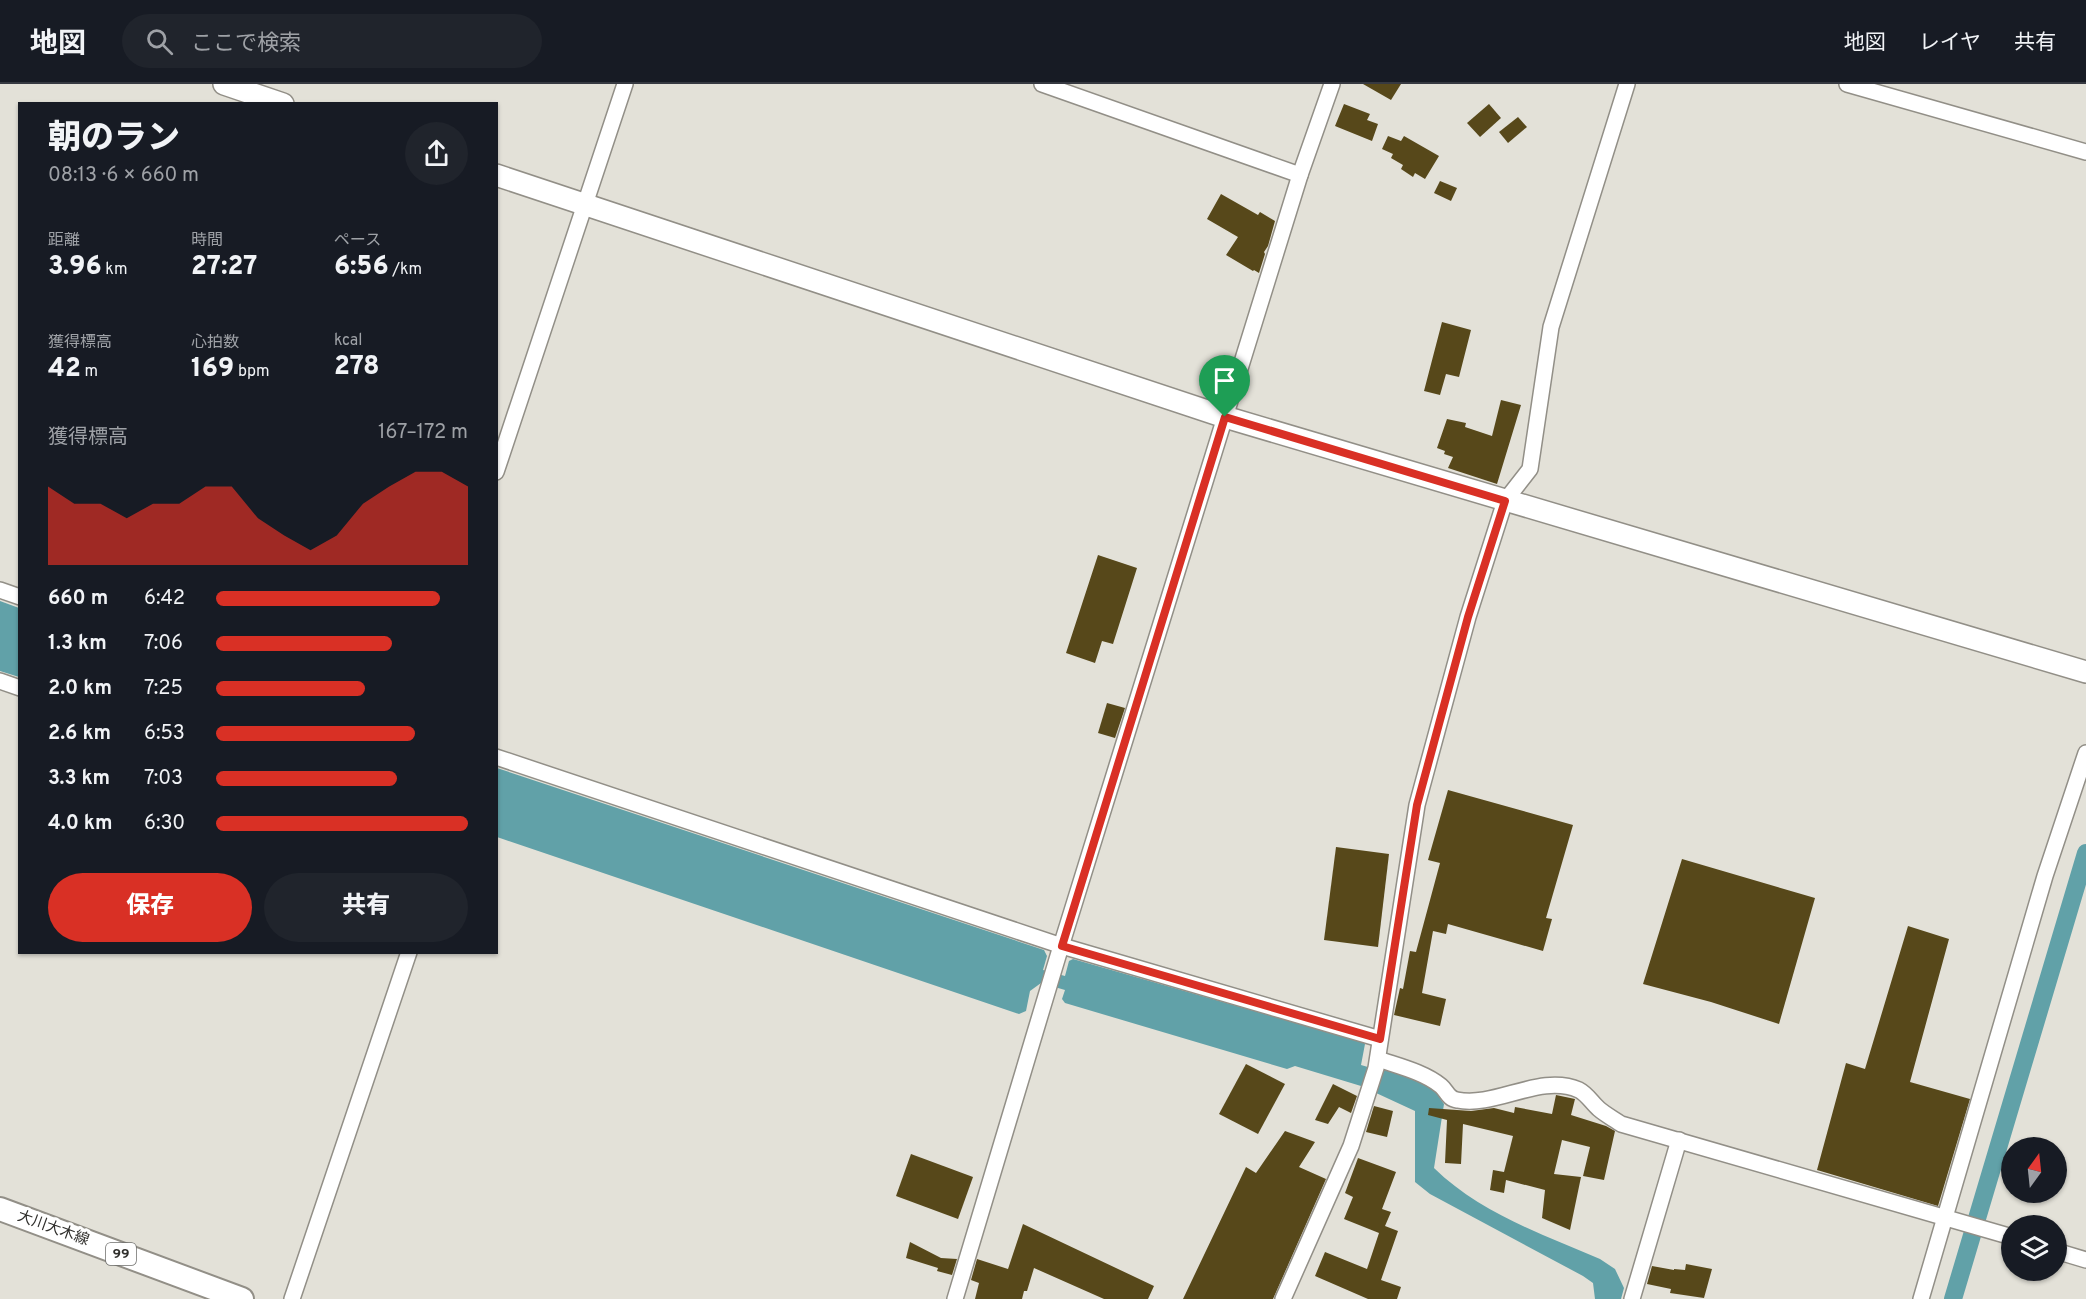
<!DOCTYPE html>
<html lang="ja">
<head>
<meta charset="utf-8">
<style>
	body { margin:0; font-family:Overpass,"Noto Sans JP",sans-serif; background:#20242c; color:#f1f3f6; height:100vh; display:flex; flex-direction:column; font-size:22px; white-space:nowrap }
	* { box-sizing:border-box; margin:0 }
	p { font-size:20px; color:#9ea1a6 }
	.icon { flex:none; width:33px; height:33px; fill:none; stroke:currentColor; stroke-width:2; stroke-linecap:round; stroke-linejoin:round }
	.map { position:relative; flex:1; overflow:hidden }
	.panel { position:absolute; left:18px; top:18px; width:480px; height:852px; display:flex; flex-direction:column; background:#171b24; border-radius:0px; box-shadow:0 2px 4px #0004 }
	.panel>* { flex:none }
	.needle { width:39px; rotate:15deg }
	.tools { position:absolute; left:2001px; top:1053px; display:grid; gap:12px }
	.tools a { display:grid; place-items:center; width:66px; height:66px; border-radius:50%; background:#171b24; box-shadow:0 2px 4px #0004; font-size:30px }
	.pin { position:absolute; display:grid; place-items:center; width:51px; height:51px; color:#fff; margin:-62px -26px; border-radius:50% 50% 50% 0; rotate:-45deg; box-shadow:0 0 6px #0007 }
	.pin .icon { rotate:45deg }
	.round { display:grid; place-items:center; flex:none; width:63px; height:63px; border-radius:32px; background:#20242c }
	.headline { display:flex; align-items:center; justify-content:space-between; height:102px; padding:0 30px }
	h1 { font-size:33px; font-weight:800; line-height:45px }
	.figures { display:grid; grid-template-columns:repeat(3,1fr); gap:9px; height:102px; padding:6px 30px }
	.figures div { display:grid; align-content:center }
	.figures b { font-size:26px; font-weight:800 }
	.figures small { font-size:16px; font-weight:400 }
	.figures p { font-size:16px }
	.chart { height:168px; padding:12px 30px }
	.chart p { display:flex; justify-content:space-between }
	.chart svg { width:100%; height:108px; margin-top:6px; fill:#d93025; opacity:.7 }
	.button { display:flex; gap:12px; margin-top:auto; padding:12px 30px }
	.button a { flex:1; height:69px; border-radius:36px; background:#d93025; color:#fff; font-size:24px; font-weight:800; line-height:69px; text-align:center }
	.button a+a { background:#20242c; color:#f1f3f6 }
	ul { padding:0 30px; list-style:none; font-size:20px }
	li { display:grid; grid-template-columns:96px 72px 1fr; align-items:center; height:45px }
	li i { height:15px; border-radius:8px; background:#d93025 }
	header { display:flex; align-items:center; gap:36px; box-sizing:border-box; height:84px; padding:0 30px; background:#171b24; border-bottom:2px solid #363941 }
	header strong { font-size:28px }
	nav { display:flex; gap:33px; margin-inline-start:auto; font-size:21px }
	.search { width:420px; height:54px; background:#20242c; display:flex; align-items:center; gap:15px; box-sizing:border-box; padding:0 21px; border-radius:33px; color:#9ea1a6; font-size:22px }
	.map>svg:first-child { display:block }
	.water { fill:#61a1a8 }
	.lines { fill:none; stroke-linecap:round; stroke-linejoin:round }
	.canal { stroke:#61a1a8; stroke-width:18 }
	.building { fill:#57481a }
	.street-casing { stroke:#928f87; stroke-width:18 }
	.secondary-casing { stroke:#928f87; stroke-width:24 }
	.primary-casing { stroke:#928f87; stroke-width:26 }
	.street { stroke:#fff; stroke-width:15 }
	.secondary { stroke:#fff; stroke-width:21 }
	.primary { stroke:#fff; stroke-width:22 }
	.route-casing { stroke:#fff; stroke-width:12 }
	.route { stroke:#d93025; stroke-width:8 }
	.labels { text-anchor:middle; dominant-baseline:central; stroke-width:6; stroke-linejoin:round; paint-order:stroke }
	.shield { fill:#fff; stroke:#6d6d6b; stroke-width:1.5 }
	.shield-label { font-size:14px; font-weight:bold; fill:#2f2e2b }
	.street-label { font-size:15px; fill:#2f2e2b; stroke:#fff }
</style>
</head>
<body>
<header>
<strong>地図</strong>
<div class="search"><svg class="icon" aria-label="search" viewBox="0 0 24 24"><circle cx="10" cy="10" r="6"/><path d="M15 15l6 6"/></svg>ここで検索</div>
<nav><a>地図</a><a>レイヤ</a><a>共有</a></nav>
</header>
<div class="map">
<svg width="2086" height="1215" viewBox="0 0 2086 1215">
	<rect width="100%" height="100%" fill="#e3e1d8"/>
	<g class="water">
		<path d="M 0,517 L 19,524 L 19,593 L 0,587 Z"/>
		<path d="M 497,684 L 1044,866 L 1047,872 L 1043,886 L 1065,892 L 1069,877 L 1073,875 L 1363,958 L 1365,960 L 1361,981 L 1378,986 L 1380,982 L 1433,1004 L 1444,1020 L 1434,1084 C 1480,1129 1542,1150 1600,1175 L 1615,1185 L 1624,1204 L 1621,1215 L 1595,1215 L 1593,1199 L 1583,1192 L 1430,1110 L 1415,1098 L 1415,1027 L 1361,1002 L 1295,982 L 1287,985 L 1065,919 L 1062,915 L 1065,906 L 1041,899 L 1030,907 L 1026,927 L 1019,930 L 497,753 Z"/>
	</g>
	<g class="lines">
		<path class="canal" d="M 1953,1215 L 2086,769"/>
	</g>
	<g class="building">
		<path d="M 1363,0 L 1401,0 L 1391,16 Z"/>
		<path d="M 1344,20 L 1370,30 L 1367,36 L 1378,40 L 1372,57 L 1335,42 Z"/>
		<path d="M 1489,20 L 1501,34 L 1480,53 L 1467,39 Z"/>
		<path d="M 1518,33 L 1527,43 L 1508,59 L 1499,48 Z"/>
		<path d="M 1388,52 L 1401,57 L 1404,52 L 1439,72 L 1425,95 L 1415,89 L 1413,93 L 1401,85 L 1403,81 L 1391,74 L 1393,70 L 1382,65 Z"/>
		<path d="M 1440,97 L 1457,104 L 1451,117 L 1434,109 Z"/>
		<path d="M 1221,110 L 1258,131 L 1260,128 L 1275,137 L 1268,162 L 1264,168 L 1265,170 L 1259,189 L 1254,186 L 1253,187 L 1226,171 L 1238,153 L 1207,135 Z"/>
		<path d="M 1442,238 L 1471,246 L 1459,293 L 1446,290 L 1440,311 L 1424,307 Z"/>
		<path d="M 1501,316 L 1521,321 L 1497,400 L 1448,384 L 1453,373 L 1444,370 L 1445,367 L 1437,364 L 1447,335 L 1466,339 L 1465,343 L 1492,352 Z"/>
		<path d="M 1098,471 L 1137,484 L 1113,560 L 1102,557 L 1095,579 L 1066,569 Z"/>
		<path d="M 1107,619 L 1125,624 L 1115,654 L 1098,649 Z"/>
		<path d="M 1448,706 L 1573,741 L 1546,834 L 1552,835 L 1543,867 L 1448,840 L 1446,850 L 1433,847 L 1422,909 L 1446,915 L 1440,942 L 1394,931 L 1400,904 L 1403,905 L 1410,867 L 1416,868 L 1440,779 L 1428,776 Z"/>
		<path d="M 1336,763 L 1389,770 L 1378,863 L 1324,856 Z"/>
		<path d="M 1682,775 L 1815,814 L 1779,940 L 1711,918 L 1643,900 Z"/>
		<path d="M 1908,842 L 1949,855 L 1910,998 L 1970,1015 L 1938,1122 L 1817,1086 L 1846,979 L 1865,985 Z"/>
		<path d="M 1246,980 L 1285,1000 L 1258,1050 L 1219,1030 Z"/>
		<path d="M 1333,1000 L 1357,1012 L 1351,1029 L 1339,1023 L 1328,1040 L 1315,1036 Z"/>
		<path d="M 1556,1011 L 1575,1015 L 1571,1031 L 1606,1042 L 1615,1047 L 1604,1096 L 1583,1092 L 1590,1063 L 1562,1056 L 1554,1090 L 1581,1093 L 1570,1146 L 1542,1134 L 1545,1106 L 1506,1096 L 1504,1109 L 1490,1106 L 1493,1086 L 1504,1088 L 1513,1052 L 1463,1040 L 1461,1080 L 1445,1079 L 1447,1036 L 1428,1031 L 1429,1024 L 1471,1027 L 1494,1024 L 1514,1029 L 1515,1023 L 1552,1030 Z"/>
		<path d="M 1374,1022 L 1393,1027 L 1387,1053 L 1366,1048 Z"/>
		<path d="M 1285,1047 L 1315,1058 L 1299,1083 L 1326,1095 L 1273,1215 L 1183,1215 L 1246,1083 L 1256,1089 Z"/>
		<path d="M 911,1070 L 973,1093 L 958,1135 L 896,1112 Z"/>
		<path d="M 1358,1074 L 1396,1088 L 1382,1125 L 1391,1128 L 1385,1142 L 1398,1147 L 1381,1196 L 1401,1203 L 1397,1215 L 1368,1215 L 1315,1192 L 1325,1168 L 1367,1185 L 1379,1149 L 1344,1135 L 1353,1113 L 1345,1109 Z"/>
		<path d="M 1023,1140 L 1154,1202 L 1148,1215 L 1104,1215 L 1034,1184 L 1027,1207 L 1024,1207 L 1022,1215 L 975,1215 L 979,1199 L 971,1196 L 977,1175 L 1008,1185 Z"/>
		<path d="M 910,1158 L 941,1174 L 957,1175 L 952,1191 L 937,1187 L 938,1184 L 906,1174 Z"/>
		<path d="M 1686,1180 L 1712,1185 L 1704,1214 L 1670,1209 L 1671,1205 L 1647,1200 L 1652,1182 L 1674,1186 L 1674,1185 L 1685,1186 Z"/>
	</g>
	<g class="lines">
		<g class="street-casing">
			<g id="street">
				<path d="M 1042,0 L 1300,91"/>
				<path d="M 1847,0 L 2086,68"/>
				<path d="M 496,388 L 625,0"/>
				<path d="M 0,506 L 20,513"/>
				<path d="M 0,597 L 20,604"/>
				<path d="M 496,673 L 1062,862 L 1380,955"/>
				<path d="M 1378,975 C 1398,982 1424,988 1441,1002 C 1447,1007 1448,1015 1457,1016 C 1496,1024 1540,989 1579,1006 C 1587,1010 1592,1019 1599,1025 C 1606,1031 1614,1035 1621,1040 L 2012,1153"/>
				<path d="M 2056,1167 L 2086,1176"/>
				<path d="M 292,1215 L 409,868"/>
				<path d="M 955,1215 L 1058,872 L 1300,91 L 1332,0"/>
				<path d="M 1283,1215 L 1351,1062 L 1376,984 L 1417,721 L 1468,533 L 1505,417 L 1530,385 L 1551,243 L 1627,0"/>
				<path d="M 1632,1215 L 1679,1056"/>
				<path d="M 1921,1215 L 2045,792 L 2086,669"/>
			</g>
		</g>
		<g class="secondary-casing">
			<g id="secondary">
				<path d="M 224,0 L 283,20"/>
				<path d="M 496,91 L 1225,333 L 2086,588"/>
			</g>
		</g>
		<g class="primary-casing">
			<path id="primary" d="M 0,1125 L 242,1215"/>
		</g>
		<use href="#street" class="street"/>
		<use href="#secondary" class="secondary"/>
		<use href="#primary" class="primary"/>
	</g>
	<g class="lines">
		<g class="route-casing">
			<path id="route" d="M 1225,333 L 1505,417 L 1468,533 L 1417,721 L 1380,955 L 1062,862 Z"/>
		</g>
		<use href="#route" class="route"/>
	</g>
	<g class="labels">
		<rect class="shield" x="106" y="1159" width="30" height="22" rx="4.5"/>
		<g class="shield-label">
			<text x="121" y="1170">99</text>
		</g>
		<g class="street-label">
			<text transform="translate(53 1145) rotate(20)">大川大木線</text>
		</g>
	</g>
</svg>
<div class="tools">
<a><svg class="needle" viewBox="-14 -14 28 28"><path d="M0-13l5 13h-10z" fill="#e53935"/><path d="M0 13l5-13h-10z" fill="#9ea1a6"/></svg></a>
<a><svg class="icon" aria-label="layers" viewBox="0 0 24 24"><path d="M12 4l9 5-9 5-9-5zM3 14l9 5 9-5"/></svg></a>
</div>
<div class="pin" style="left:1225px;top:333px;background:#1e9e55"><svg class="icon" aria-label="arrive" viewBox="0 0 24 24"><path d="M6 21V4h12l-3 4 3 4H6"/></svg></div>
<section class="panel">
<div class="headline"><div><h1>朝のラン</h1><p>08:13 · 6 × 660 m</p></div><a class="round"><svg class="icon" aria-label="share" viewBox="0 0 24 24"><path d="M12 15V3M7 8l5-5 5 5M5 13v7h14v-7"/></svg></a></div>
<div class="figures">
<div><p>距離</p><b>3.96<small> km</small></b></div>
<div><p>時間</p><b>27:27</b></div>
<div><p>ペース</p><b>6:56<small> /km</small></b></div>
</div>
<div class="figures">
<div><p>獲得標高</p><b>42<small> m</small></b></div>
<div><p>心拍数</p><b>169<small> bpm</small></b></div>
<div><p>kcal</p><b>278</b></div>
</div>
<div class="chart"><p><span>獲得標高</span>167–172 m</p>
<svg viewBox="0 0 160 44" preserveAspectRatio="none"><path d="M0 44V12L10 19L20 19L30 25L40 19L50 19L60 12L70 12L80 25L90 32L100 38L110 32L120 19L130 12L140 6L150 6L160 12V44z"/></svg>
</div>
<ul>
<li><b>660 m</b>6:42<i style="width:89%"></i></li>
<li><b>1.3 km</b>7:06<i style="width:70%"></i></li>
<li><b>2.0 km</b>7:25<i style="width:59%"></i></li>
<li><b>2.6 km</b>6:53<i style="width:79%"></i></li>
<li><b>3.3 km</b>7:03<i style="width:72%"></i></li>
<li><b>4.0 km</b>6:30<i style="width:100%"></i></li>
</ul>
<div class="button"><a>保存</a><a>共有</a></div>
</section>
</div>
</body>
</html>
